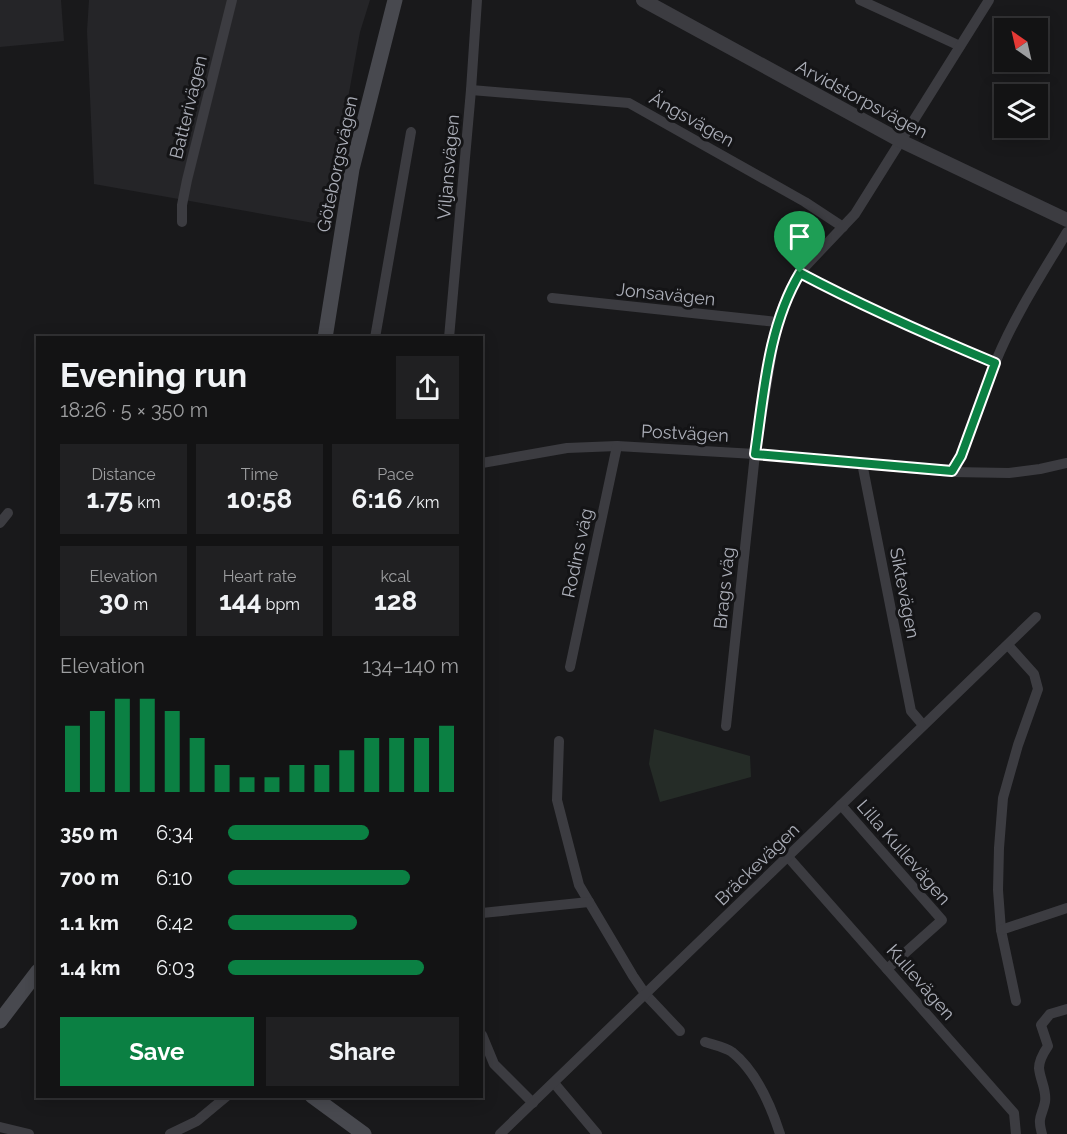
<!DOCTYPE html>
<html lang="en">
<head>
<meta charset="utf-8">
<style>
	body { margin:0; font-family:Raleway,sans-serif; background:#202022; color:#f1f3f6; height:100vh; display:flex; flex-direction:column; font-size:22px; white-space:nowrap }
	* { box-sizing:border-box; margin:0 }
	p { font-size:20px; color:#9d9ea0 }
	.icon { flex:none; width:33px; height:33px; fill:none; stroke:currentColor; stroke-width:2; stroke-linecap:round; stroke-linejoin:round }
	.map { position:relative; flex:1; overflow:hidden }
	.drawer { position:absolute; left:36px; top:336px; width:447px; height:762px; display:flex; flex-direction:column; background:#131314; border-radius:0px; box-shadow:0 3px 15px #0003,0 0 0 2px #323234 }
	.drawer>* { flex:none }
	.needle { width:39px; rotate:326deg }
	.controls { position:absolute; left:994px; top:18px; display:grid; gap:12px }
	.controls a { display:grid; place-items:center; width:54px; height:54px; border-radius:0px; background:#131314; box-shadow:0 3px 15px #0003,0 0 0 2px #323234; font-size:30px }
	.pin { position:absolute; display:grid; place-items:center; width:51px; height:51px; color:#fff; margin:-62px -26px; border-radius:50% 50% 50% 0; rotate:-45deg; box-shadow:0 0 6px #0007 }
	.pin .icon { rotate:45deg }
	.round { display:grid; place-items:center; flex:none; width:63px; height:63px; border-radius:0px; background:#202022 }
	.headline { display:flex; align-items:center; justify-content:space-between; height:102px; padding:0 24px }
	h1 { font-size:33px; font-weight:700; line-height:45px }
	.stats { display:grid; grid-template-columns:repeat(3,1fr); gap:9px; height:102px; padding:6px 24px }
	.stats div { display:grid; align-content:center; border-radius:0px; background:#202022; text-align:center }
	.stats b { font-size:26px; font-weight:700 }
	.stats small { font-size:16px; font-weight:400 }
	.stats p { font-size:16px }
	.chart { height:168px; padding:12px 24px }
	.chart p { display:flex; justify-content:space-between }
	.chart svg { width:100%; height:108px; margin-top:6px; stroke:#0b8043; stroke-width:6 }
	.button { display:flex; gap:12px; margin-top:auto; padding:12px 24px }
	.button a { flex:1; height:69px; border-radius:0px; background:#0b8043; color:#fff; font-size:24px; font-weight:700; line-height:69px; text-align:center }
	.button a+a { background:#202022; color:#f1f3f6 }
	ul { padding:0 24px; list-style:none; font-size:20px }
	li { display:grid; grid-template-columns:96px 72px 1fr; align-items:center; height:45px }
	li i { height:15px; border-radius:8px; background:#0b8043 }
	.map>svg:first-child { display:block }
	.built { fill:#252528 }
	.green { fill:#252c27 }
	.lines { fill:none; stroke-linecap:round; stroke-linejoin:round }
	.minor { stroke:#3c3c41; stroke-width:10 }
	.tertiary { stroke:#3c3c41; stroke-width:14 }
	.secondary { stroke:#48494f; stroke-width:15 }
	.route-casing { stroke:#fff; stroke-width:12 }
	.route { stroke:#0b8043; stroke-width:8 }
	.labels { text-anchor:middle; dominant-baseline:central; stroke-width:6; stroke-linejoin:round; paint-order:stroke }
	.street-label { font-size:18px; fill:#acafb9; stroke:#141416 }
</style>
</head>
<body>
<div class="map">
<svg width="1067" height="1134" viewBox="0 0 1067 1134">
	<rect width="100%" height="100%" fill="#19191b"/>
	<g class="built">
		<path d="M 0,0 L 61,0 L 64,41 L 0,47 Z"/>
		<path d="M 89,0 L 370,0 L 360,32 L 325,225 L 94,184 L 87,31 Z"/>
	</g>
	<path class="green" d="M 654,729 L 750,756 L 751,777 L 660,802 L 649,764 Z"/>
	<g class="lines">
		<g class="minor">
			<path d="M 860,0 L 960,46"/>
			<path d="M 471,90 L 629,103 L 805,202 L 843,227"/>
			<path d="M 182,222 L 182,205 L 187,180 L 232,0"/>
			<path d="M 800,272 C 863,307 928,335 995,363"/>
			<path d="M 552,298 L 777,322"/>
			<path d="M 375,338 L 411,132"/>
			<path d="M 449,338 L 471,90 L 477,0"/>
			<path d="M 482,463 L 567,448 L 617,446 L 755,454 L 952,472 L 1009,473 L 1040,469 L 1067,463"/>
			<path d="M 862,463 L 911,711 L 923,725"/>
			<path d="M 952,472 C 972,437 980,397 996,361 C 1015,315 1042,274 1067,232"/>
			<path d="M 0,523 L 8,513"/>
			<path d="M 1008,645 L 1034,674 L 1038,689 L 1018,745 L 1003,798 L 999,848 L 998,890 L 1001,930 L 1016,1001"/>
			<path d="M 570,667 L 617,446"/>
			<path d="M 726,726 L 755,454 L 777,322 L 789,291 L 800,272 L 855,214 L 989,0"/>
			<path d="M 559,741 L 557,800 L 579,885 L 633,976 L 646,995 L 680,1031"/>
			<path d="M 841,805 L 942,920 L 887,969"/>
			<path d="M 788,857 L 1014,1113 L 1016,1134"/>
			<path d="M 482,913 L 589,902"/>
			<path d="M 1001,930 L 1067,908"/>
			<path d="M 482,1035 L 494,1064 L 533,1103"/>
			<path d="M 705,1042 C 714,1045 725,1047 732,1052 C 756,1071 771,1106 780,1134"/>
			<path d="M 554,1083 L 597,1134"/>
			<path d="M 0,1127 L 29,1134"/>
			<path d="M 170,1134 L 197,1121 L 227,1096"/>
			<path d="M 500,1134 L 1036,617"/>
			<path d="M 1042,1134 C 1037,1116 1042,1117 1045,1102 C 1047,1090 1040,1080 1039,1068 C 1039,1061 1044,1052 1048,1046 L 1041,1025 L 1050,1014 L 1067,1009"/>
		</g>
		<path class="tertiary" d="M 643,0 L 901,141 L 1067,220"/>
		<g class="secondary">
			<path d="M 325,338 L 352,169 L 395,0"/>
			<path d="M 0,1021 L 38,971"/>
			<path d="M 312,1096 L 364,1134"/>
		</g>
	</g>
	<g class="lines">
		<g class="route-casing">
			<path id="route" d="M 800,273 C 864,307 928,335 995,363 L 961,456 L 952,471 L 755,454 C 764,393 768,326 800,273 Z"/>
		</g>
		<use href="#route" class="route"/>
	</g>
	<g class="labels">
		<g class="street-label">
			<text transform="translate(862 99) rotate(28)">Arvidstorpsvägen</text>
			<text transform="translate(188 107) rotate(-76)">Batterivägen</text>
			<text transform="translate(692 119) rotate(29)">Ängsvägen</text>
			<text transform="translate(337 164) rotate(-78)">Göteborgsvägen</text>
			<text transform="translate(448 167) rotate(-85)">Viljansvägen</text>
			<text transform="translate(666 294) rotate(6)">Jonsavägen</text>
			<text transform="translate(685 433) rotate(3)">Postvägen</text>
			<text transform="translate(577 553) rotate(-78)">Rodins väg</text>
			<text transform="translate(724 588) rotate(-84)">Brags väg</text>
			<text transform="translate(905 593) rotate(79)">Siktevägen</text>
			<text transform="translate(904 852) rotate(49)">Lilla Kullevägen</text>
			<text transform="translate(757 864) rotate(-44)">Bräckevägen</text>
			<text transform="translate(921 982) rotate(49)">Kullevägen</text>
		</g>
	</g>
</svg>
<div class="controls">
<a><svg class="needle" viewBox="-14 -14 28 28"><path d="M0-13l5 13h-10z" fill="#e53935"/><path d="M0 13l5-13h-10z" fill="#9d9ea0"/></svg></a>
<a><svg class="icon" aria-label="layers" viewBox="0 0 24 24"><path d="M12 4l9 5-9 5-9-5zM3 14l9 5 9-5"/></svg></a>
</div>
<div class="pin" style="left:800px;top:273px;background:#1e9e55"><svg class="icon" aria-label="arrive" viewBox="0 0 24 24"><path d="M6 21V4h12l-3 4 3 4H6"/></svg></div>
<section class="drawer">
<div class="headline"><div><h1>Evening run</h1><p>18:26 · 5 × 350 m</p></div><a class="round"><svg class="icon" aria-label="share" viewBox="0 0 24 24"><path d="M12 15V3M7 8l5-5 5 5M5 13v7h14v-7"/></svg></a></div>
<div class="stats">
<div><p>Distance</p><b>1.75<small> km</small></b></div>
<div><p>Time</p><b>10:58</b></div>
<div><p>Pace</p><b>6:16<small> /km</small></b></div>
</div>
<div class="stats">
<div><p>Elevation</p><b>30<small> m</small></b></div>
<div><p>Heart rate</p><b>144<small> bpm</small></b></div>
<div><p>kcal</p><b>128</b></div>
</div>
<div class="chart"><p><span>Elevation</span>134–140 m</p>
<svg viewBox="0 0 160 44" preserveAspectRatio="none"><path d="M5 44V17M15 44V11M25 44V6M35 44V6M45 44V11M55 44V22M65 44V33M75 44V38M85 44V38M95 44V33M105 44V33M115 44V27M125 44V22M135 44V22M145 44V22M155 44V17"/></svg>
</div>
<ul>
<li><b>350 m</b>6:34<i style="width:61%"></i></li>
<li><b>700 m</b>6:10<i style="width:79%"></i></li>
<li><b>1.1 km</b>6:42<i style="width:56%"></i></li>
<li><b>1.4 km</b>6:03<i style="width:85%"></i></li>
</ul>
<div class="button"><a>Save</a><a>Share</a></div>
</section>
</div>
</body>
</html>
